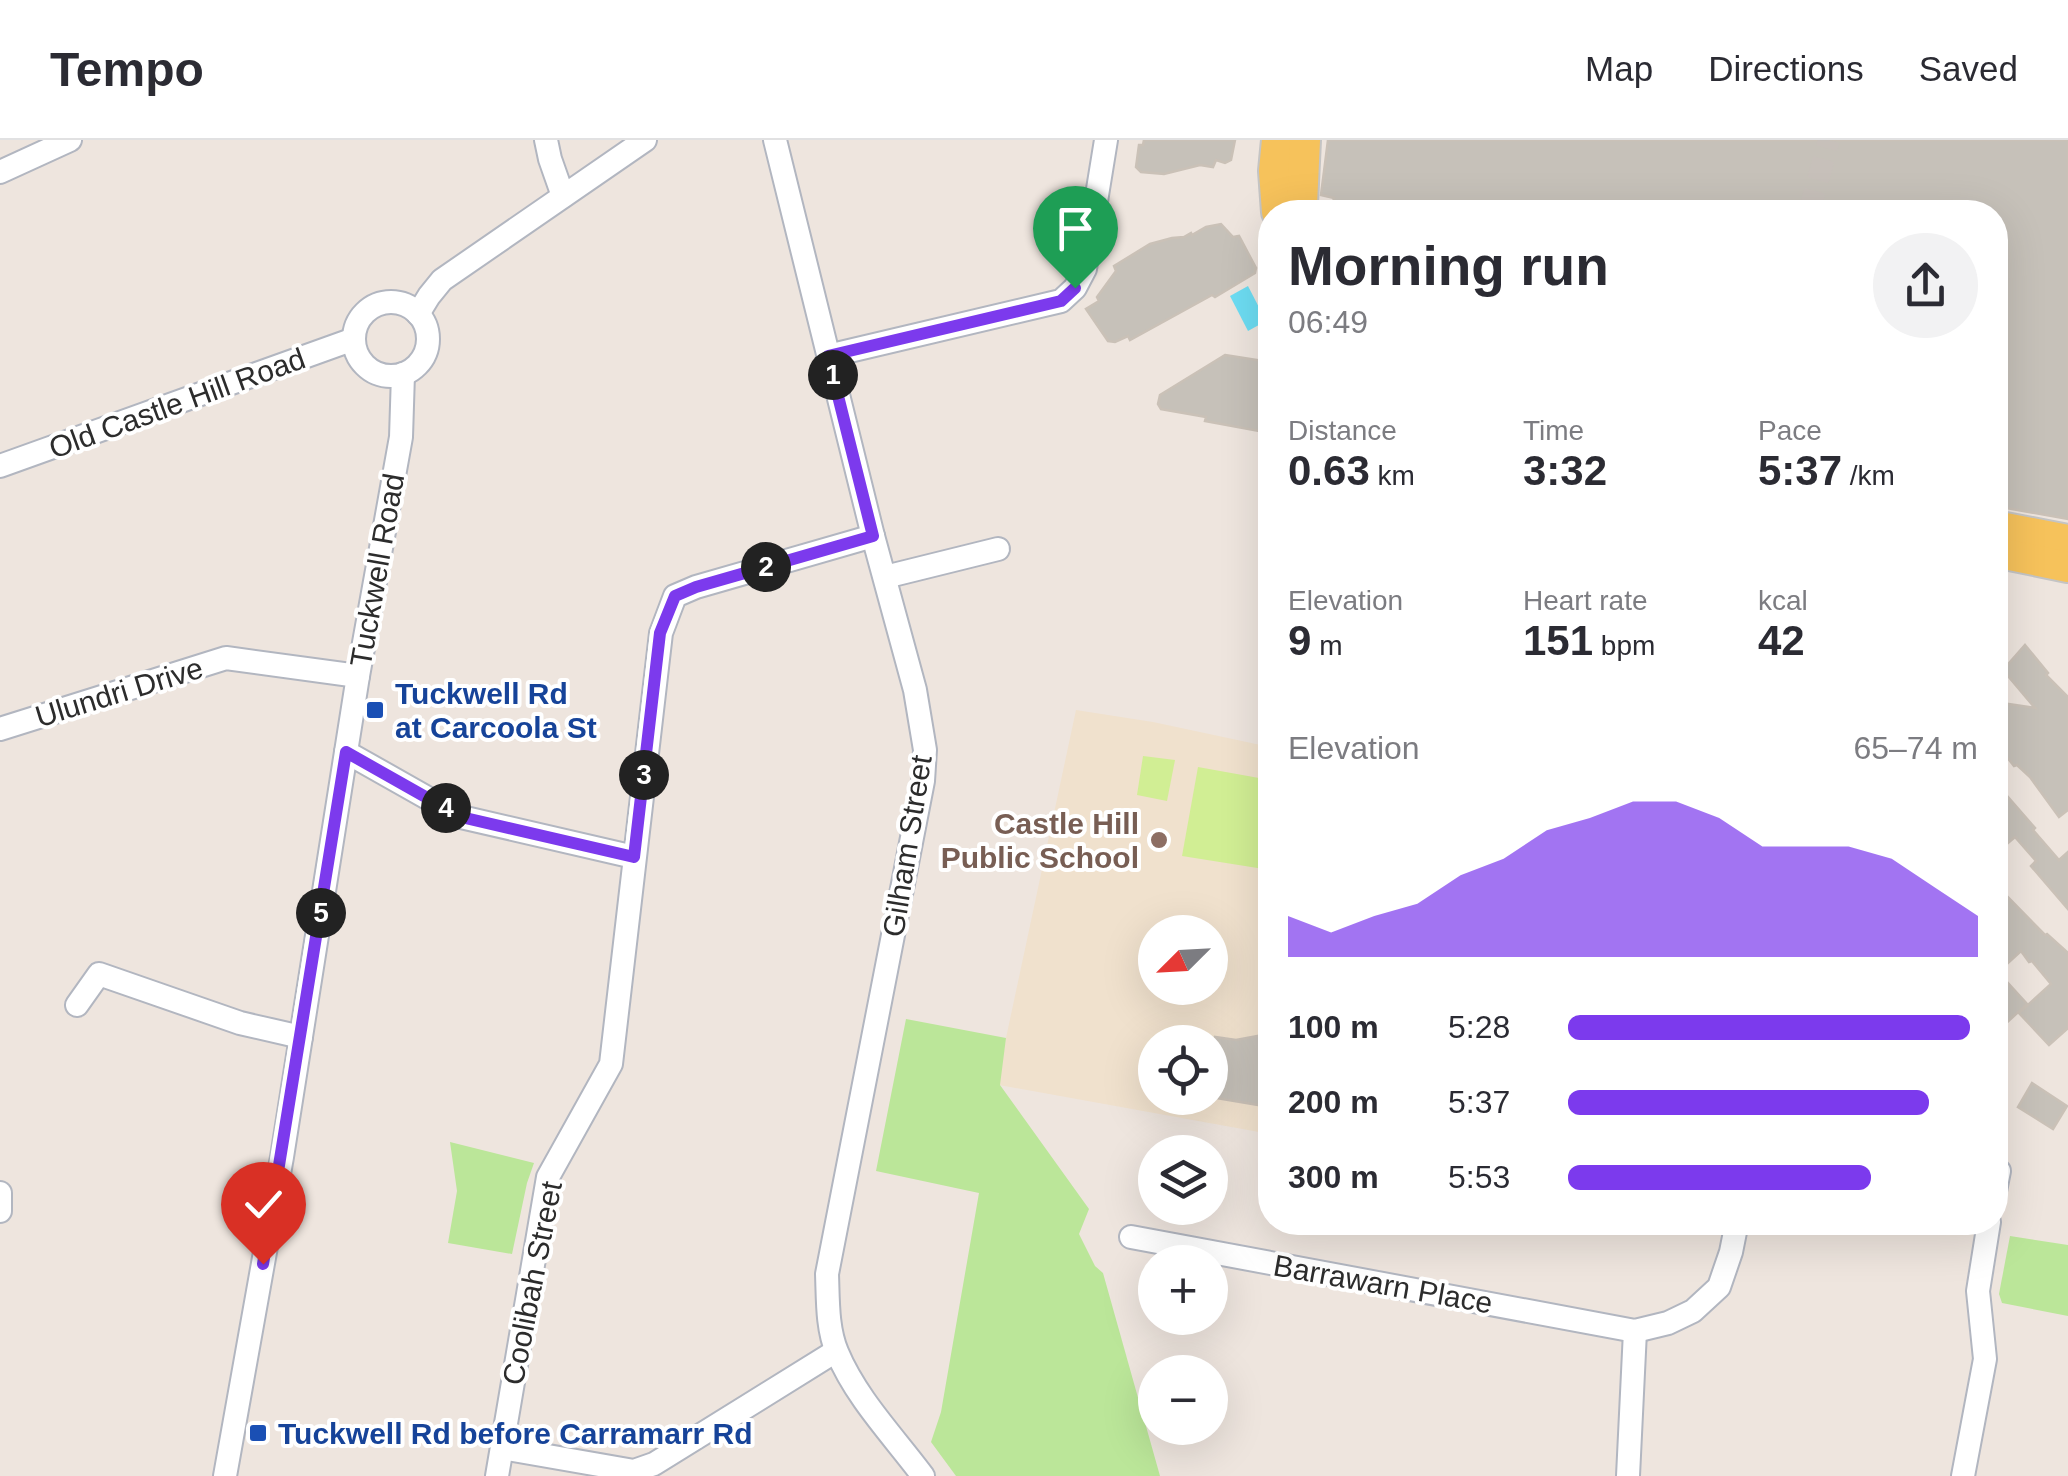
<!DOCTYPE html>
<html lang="en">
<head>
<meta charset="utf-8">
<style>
	body { margin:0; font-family:Helvetica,sans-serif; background:#f2f2f3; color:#2b2b33; height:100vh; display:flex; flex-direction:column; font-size:38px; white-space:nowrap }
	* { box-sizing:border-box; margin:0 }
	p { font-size:32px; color:#7c7c81 }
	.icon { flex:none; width:55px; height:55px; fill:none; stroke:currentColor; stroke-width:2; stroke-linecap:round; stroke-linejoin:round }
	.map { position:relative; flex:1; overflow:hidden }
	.sheet { position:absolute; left:1258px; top:60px; width:750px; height:1035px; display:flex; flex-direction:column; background:#fff; border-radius:40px; box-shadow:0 10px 40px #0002 }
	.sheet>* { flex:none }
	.needle { width:65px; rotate:246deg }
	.controls { position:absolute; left:1138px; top:775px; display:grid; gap:20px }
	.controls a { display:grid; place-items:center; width:90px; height:90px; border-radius:50%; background:#fff; box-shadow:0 10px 40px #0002; font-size:50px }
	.pin { position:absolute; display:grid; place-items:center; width:85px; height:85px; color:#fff; margin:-102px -42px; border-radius:50% 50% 50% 0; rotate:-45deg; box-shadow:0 0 10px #0007 }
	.pin .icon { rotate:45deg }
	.km { position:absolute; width:50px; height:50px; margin:-25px; border-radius:50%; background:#222; color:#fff; font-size:28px; line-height:50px; text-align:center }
	.round { display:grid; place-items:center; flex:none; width:105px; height:105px; border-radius:52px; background:#f2f2f3 }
	.summary { display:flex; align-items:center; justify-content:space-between; height:170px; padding:0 30px }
	h1 { font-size:55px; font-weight:700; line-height:75px }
	.figures { display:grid; grid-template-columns:repeat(3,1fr); gap:15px; height:170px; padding:10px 30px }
	.figures div { display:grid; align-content:center }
	.figures b { font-size:42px; font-weight:700 }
	.figures small { font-size:28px; font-weight:400 }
	.figures p { font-size:28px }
	.chart { height:280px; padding:20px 30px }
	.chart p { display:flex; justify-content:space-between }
	.chart svg { width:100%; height:180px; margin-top:10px; fill:#7c3aed; opacity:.7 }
	ul { padding:0 30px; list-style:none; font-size:32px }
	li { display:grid; grid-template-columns:160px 120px 1fr; align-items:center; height:75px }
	li i { height:25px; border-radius:12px; background:#7c3aed }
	header { display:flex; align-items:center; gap:60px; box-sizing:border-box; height:140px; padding:0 50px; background:#fff; border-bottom:2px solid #e1e1e2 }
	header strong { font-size:48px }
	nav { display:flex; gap:55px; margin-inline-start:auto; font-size:35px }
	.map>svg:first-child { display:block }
	.education { fill:#f0e1cd; fill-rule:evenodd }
	.green { fill:#bbe699 }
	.pitch { fill:#d1ee94 }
	.water { fill:#6dddf3 }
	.building { fill:#c6c1b9; stroke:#cac1b7; stroke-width:2.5 }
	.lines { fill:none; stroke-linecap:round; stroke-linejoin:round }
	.minor-tunnel { stroke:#c7c0ba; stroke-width:22; stroke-dasharray:22 11; stroke-linecap:butt }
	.minor-casing { stroke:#b2b6c0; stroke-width:26 }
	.major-casing { stroke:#c4c4c4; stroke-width:34 }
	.minor { stroke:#fff; stroke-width:22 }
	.major { stroke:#f6c25b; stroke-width:30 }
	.route-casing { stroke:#fff; stroke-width:20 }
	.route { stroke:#7c3aed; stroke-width:12 }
	.transit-dot { fill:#1a4fb4; stroke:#fff; stroke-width:4 }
	.education-dot { fill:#8d6e63; stroke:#fff; stroke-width:4 }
	.labels { text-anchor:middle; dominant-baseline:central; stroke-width:8; stroke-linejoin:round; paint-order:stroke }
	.street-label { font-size:30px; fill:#2c2c2c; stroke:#fff }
	.transit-label { font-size:30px; font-weight:bold; fill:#164399; stroke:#fff; text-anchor:start }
	.education-label { font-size:30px; font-weight:bold; fill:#785e54; stroke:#fff; text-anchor:end }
</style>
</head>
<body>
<header>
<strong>Tempo</strong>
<nav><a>Map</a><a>Directions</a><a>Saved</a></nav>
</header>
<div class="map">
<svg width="2068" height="1336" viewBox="0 0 2068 1336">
	<rect width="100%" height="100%" fill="#eee5de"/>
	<path class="education" d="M 1076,570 L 1153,582 L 1270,607 L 1270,994 L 999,945 L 1006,898 ZM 1155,792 L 1210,792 L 1210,848 L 1155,848 ZM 1155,902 L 1210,902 L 1210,958 L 1155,958 Z"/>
	<g class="green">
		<path d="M 906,879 L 1006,898 L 1000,945 L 1089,1069 L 1079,1094 L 1095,1126 L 1103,1133 L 1160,1336 L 956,1336 L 931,1302 L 941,1272 L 979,1053 L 876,1031 Z"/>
		<path d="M 450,1002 L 534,1023 L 527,1043 L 512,1114 L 448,1103 L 457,1051 Z"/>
		<path d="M 2010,1096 L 2068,1105 L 2068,1176 L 2002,1163 L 1999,1154 Z"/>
	</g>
	<g class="pitch">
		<path d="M 1143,616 L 1175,620 L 1167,661 L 1137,655 Z"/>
		<path d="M 1198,627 L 1270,640 L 1270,730 L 1182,716 Z"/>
	</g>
	<path class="water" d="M 1248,146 L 1266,181 L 1248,191 L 1230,156 Z"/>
	<g class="building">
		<path d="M 1144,0 L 1235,0 L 1231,20 L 1225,23 L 1216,20 L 1213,27 L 1200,25 L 1164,34 L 1141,32 L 1136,27 L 1139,5 L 1143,5 Z"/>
		<path d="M 1328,0 L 2068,0 L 2068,379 L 1995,366 L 1995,72 L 1331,72 L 1334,58 L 1321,55 Z"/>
		<path d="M 1221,84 L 1233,97 L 1239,96 L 1256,128 L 1255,133 L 1215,157 L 1212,155 L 1130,200 L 1128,196 L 1115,202 L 1108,201 L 1086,169 L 1099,161 L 1097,157 L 1116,131 L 1114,126 L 1150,104 L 1172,98 L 1184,97 L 1191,93 L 1192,95 L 1206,87 Z"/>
		<path d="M 1225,215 L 1270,222 L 1270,293 L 1205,281 L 1206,277 L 1161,269 L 1158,264 L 1160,255 Z"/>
		<path d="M 2025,505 L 2048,533 L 2046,535 L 2068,557 L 2068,670 L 2059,677 L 2030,637 L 2017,625 L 2014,626 L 1995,602 L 1995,562 L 2035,568 L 2003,530 Z"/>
		<path d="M 1995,642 L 2035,688 L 2033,690 L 2059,720 L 2068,712 L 2068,769 L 2031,726 L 2036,721 L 2015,697 L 2008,703 L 1995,688 Z"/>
		<path d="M 1995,744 L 2045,795 L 2047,794 L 2068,813 L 2068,888 L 2049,905 L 2019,873 L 2051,844 L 2032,821 L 2029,822 L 2021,811 L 1998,832 L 2027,864 L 2003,886 L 1995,877 Z"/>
		<path d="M 1268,894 L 1270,967 L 1210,957 L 1210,929 L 1215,897 L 1236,900 Z"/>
		<path d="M 2032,943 L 2067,966 L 2053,989 L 2018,967 Z"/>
	</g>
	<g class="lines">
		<path class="minor-tunnel" d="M 1809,72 L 1829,0"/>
		<g class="minor-casing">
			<g id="minor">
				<path d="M 546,0 L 550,19 L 563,56"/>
				<path d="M 775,0 L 873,396 L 915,550 L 925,610 L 923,641 L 827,1134 C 828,1160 827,1188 837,1212 C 856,1258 894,1297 923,1336"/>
				<path d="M 0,32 L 70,0"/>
				<circle cx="391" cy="199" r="37"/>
				<path d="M 418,174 L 429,156 L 442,140 L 645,0"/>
				<path d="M 828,216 L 1061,161 L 1075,148 L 1085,129 L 1106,0"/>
				<path d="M 0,326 L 354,199"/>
				<path d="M 885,437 L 998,409"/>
				<path d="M 0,589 L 226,518 L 358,536"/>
				<path d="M 346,612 L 461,677 L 634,717"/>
				<path d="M 77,865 L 99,834 L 240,883 L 301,897"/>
				<path d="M 1995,1031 L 1999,1031 L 1995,1051"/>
				<path d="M 0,1053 L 0,1071"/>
				<path d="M 1131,1097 L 1635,1191 L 1668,1183 L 1693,1171 L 1719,1147 L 1731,1112 L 1737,1082"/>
				<path d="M 502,1308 L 634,1331 L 654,1324 L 836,1211"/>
				<path d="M 225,1336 L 282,1017 L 358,536 L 401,297 L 403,234"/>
				<path d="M 497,1336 L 548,1037 L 611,924 L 661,493 L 675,456 L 696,447 L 873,396"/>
				<path d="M 1628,1336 L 1635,1191"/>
				<path d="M 1963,1336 L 1985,1219 L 1978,1151 L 1989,1082"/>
			</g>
		</g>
		<g class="major-casing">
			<g id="major">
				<path d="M 1277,0 L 1274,31 L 1277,72"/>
				<path d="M 1304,72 L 1302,64 L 1305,0"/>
				<path d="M 1995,386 L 2068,400"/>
				<path d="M 1995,412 L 2068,427"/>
			</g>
		</g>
		<use href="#minor" class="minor"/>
		<use href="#major" class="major"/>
	</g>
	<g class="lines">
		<g class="route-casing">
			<path id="route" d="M 263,1124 L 346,612 L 461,677 L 634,717 L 660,493 L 675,456 L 696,447 L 873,396 L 828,216 L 1061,161 L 1075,148"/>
		</g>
		<use href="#route" class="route"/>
	</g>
	<g class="transit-dot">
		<rect x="365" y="560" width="20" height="20" rx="5"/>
		<rect x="248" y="1283" width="20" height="20" rx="5"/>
	</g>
	<circle class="education-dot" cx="1159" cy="700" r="10"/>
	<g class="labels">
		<g class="street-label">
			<text transform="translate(177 263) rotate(-20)">Old Castle Hill Road</text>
			<text transform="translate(377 430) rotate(-80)">Tuckwell Road</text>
			<text transform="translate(119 552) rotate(-17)">Ulundri Drive</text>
			<text transform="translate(907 706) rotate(-81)">Gilham Street</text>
			<text transform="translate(532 1143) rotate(-79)">Coolibah Street</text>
			<text transform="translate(1383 1144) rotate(10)">Barrawarn Place</text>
		</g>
		<g class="transit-label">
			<text x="395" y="553">Tuckwell Rd<tspan x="395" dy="34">at Carcoola St</tspan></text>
			<text x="278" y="1293">Tuckwell Rd before Carramarr Rd</text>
		</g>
		<g class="education-label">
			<text x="1139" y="683">Castle Hill<tspan x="1139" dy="34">Public School</tspan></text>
		</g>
	</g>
</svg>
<div class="controls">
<a><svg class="needle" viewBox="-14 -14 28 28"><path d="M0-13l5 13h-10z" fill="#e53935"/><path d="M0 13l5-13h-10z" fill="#7c7c81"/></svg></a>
<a><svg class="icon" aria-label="locate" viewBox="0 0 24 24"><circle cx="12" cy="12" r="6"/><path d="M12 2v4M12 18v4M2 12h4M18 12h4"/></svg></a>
<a><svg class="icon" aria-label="layers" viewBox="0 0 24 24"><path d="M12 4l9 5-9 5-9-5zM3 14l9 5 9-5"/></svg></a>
<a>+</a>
<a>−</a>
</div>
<div class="pin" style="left:1075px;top:148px;background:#1e9e55"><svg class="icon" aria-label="arrive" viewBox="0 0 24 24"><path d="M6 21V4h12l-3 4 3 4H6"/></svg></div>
<div class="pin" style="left:263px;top:1124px;background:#d93025"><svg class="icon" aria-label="check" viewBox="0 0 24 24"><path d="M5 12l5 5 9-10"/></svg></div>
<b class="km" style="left:833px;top:235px">1</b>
<b class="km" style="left:766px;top:427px">2</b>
<b class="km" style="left:644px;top:635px">3</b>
<b class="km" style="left:446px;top:668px">4</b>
<b class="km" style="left:321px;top:773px">5</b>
<section class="sheet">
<div class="summary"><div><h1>Morning run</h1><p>06:49</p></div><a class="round"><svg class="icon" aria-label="share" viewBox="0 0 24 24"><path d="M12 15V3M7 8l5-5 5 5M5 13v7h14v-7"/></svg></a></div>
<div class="figures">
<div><p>Distance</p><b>0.63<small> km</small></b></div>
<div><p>Time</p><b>3:32</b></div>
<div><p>Pace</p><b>5:37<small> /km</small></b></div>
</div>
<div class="figures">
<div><p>Elevation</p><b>9<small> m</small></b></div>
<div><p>Heart rate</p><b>151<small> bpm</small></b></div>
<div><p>kcal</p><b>42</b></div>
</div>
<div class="chart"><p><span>Elevation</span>65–74 m</p>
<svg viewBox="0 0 160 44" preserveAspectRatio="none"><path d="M0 44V34L10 38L20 34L30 31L40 24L50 20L60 13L70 10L80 6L90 6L100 10L110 17L120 17L130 17L140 20L150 27L160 34V44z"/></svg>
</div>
<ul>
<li><b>100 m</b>5:28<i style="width:98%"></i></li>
<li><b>200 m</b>5:37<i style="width:88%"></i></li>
<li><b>300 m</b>5:53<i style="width:74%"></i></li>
</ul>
</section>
</div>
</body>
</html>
